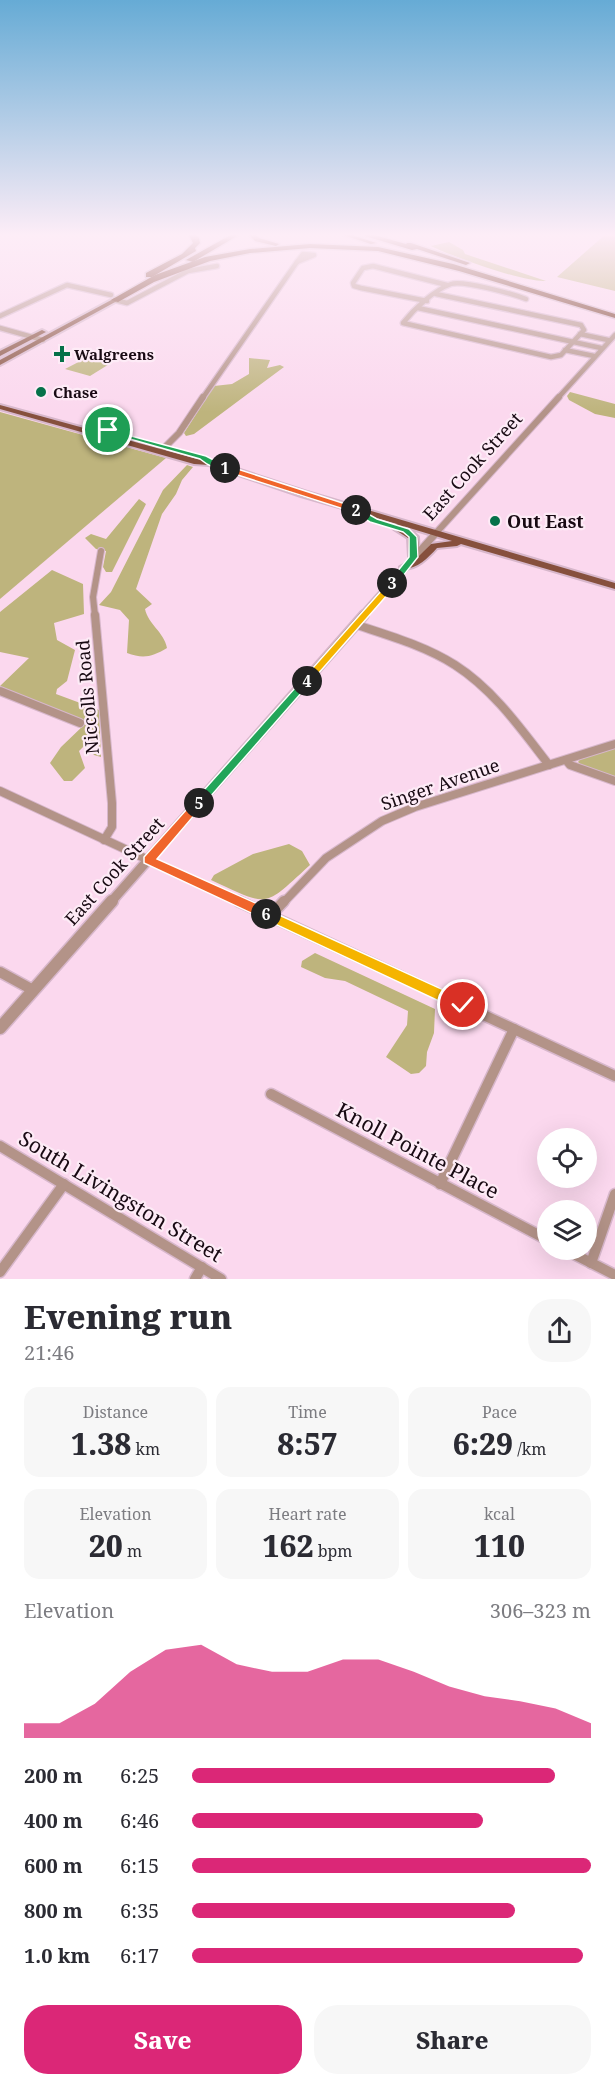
<!DOCTYPE html>
<html lang="en">
<head>
<meta charset="utf-8">
<style>
	body { margin:0; font-family:"Noto Serif",serif; background:#f7f7f7; color:#2b2b33; height:100vh; display:flex; flex-direction:column; font-size:22px; white-space:nowrap }
	* { box-sizing:border-box; margin:0 }
	p { font-size:20px; color:#7c7c81 }
	.icon { flex:none; width:33px; height:33px; fill:none; stroke:currentColor; stroke-width:2; stroke-linecap:round; stroke-linejoin:round }
	.map { position:relative; height:1279px; overflow:hidden }
	.drawer { display:flex; flex-direction:column; background:#fff; flex:1 }
	.drawer>* { flex:none }
	.controls { position:absolute; left:537px; top:1128px; display:grid; gap:12px }
	.controls a { display:grid; place-items:center; width:60px; height:60px; border-radius:50%; background:#fff; box-shadow:0 6px 24px #0002; font-size:30px }
	.pin { position:absolute; display:grid; place-items:center; width:51px; height:51px; color:#fff; margin:-26px; border:3px solid #fff; border-radius:50%; box-shadow:0 2px 6px #0007 }
	.km { position:absolute; width:30px; height:30px; margin:-15px; border-radius:50%; background:#222; color:#fff; font-size:16px; line-height:30px; text-align:center }
	.round { display:grid; place-items:center; flex:none; width:63px; height:63px; border-radius:24px; background:#f7f7f7 }
	.headline { display:flex; align-items:center; justify-content:space-between; height:102px; padding:0 24px }
	h1 { font-size:33px; font-weight:800; line-height:45px }
	.metrics { display:grid; grid-template-columns:repeat(3,1fr); gap:9px; height:102px; padding:6px 24px }
	.metrics div { display:grid; align-content:center; border-radius:15px; background:#f7f7f7; text-align:center }
	.metrics b { font-size:30px; font-weight:800 }
	.metrics small { font-size:16px; font-weight:400 }
	.metrics p { font-size:16px }
	.chart { height:168px; padding:12px 24px }
	.chart p { display:flex; justify-content:space-between }
	.chart svg { width:100%; height:108px; margin-top:6px; fill:#db2777; opacity:.7 }
	.cta { display:flex; gap:12px; margin-top:auto; padding:12px 24px }
	.cta a { flex:1; height:69px; border-radius:24px; background:#db2777; color:#fff; font-size:24px; font-weight:800; line-height:69px; text-align:center }
	.cta a+a { background:#f7f7f7; color:#2b2b33 }
	ul { padding:0 24px; list-style:none; font-size:20px }
	li { display:grid; grid-template-columns:96px 72px 1fr; align-items:center; height:45px }
	li i { height:15px; border-radius:8px; background:#db2777 }
	.map>svg:first-child { display:block }
	.green { fill:#beb47d }
	.lines { fill:none; stroke-linecap:round; stroke-linejoin:round }
	.minor-far3-casing { stroke:#d7b7cb; stroke-width:7 }
	.minor-far2-casing { stroke:#d7b7cb; stroke-width:8 }
	.minor-far1-casing { stroke:#d7b7cb; stroke-width:10 }
	.minor-casing { stroke:#d7b7cb; stroke-width:13 }
	.tertiary-far2-casing { stroke:#d7b7cb; stroke-width:9 }
	.tertiary-far1-casing { stroke:#d7b7cb; stroke-width:12 }
	.tertiary-casing { stroke:#d7b7cb; stroke-width:15 }
	.primary-casing { stroke:#d7b7cb; stroke-width:4 }
	.motorway-casing { stroke:#d7b7cb; stroke-width:3 }
	.minor-far3 { stroke:#b39388; stroke-width:4.5 }
	.minor-far2 { stroke:#b39388; stroke-width:6 }
	.minor-far1 { stroke:#b39388; stroke-width:8 }
	.minor { stroke:#b39388; stroke-width:10 }
	.tertiary-far2 { stroke:#b39388; stroke-width:7 }
	.tertiary-far1 { stroke:#b39388; stroke-width:9 }
	.tertiary { stroke:#b39388; stroke-width:12 }
	.primary { fill:#86503d; fill-rule:evenodd }
	.motorway { fill:#743721; fill-rule:evenodd }
	.split-1 { fill:#22a559; stroke:#fff; stroke-width:1.5 }
	.split-2 { fill:#f0652b; stroke:#fff; stroke-width:1.5 }
	.split-3 { fill:#22a559; stroke:#fff; stroke-width:1.5 }
	.split-4 { fill:#f5b400; stroke:#fff; stroke-width:1.5 }
	.split-5 { fill:#22a559; stroke:#fff; stroke-width:1.5 }
	.split-6 { fill:#f0652b; stroke:#fff; stroke-width:1.5 }
	.split-7 { fill:#f5b400; stroke:#fff; stroke-width:1.5 }
	.poi-dot { fill:#057149; stroke:#fdebf6; stroke-width:2 }
	.labels { text-anchor:middle; dominant-baseline:central; stroke-width:4.5; stroke-linejoin:round; paint-order:stroke }
	.far-poi-label { font-size:15px; font-weight:bold; fill:#180a13; stroke:#fdebf6; text-anchor:start }
	.street-label { font-size:18px; fill:#180a13; stroke:#fdebf6 }
	.poi-label { font-size:18px; font-weight:bold; fill:#180a13; stroke:#fdebf6; text-anchor:start }
	.near-street-label { font-size:21px; fill:#180a13; stroke:#fdebf6 }
</style>
</head>
<body>
<div class="map">
<svg width="615" height="1279" viewBox="0 0 615 1279">
	<rect width="100%" height="100%" fill="#fbd8ee"/>
	<g class="green">
		<path d="M 607,233 L 615,233 L 615,291 L 557,277 Z"/>
		<path d="M 449,242 L 463,250 L 465,254 L 546,281 C 525,283 451,256 431,246 Z"/>
		<path d="M 96,353 L 119,358 L 90,376 L 65,369 Z"/>
		<path d="M 249,358 L 270,360 L 267,368 L 280,365 L 284,367 L 194,434 L 186,436 L 184,433 L 214,386 L 232,384 L 249,374 Z"/>
		<path d="M 570,392 L 615,404 L 615,418 L 595,414 L 569,400 L 567,396 Z"/>
		<path d="M 0,412 L 166,458 L 0,599 Z"/>
		<path d="M 187,465 L 193,467 L 182,480 L 176,494 L 162,514 L 136,589 L 152,604 L 145,609 C 148,624 164,632 167,648 C 152,657 143,659 127,653 L 129,620 L 120,610 L 99,605 L 111,592 L 163,490 Z"/>
		<path d="M 139,499 L 146,504 L 112,572 L 106,572 L 103,567 L 106,551 L 96,549 L 85,538 L 91,534 L 106,539 Z"/>
		<path d="M 52,570 L 83,584 L 84,614 L 54,623 L 57,640 L 75,650 L 67,681 L 57,689 L 56,694 L 99,710 L 101,757 L 94,755 L 88,747 L 84,746 L 79,751 L 85,768 L 72,781 L 64,781 L 50,763 L 61,747 L 85,724 L 0,686 L 29,658 L 0,652 L 0,612 Z"/>
		<path d="M 615,748 L 615,777 L 582,766 L 578,762 L 581,758 Z"/>
		<path d="M 289,844 L 302,851 L 310,865 C 262,909 270,907 211,880 L 214,875 L 253,854 Z"/>
		<path d="M 315,953 L 435,1009 L 434,1033 L 427,1052 L 426,1066 L 419,1073 L 411,1074 L 386,1057 L 407,1025 L 408,1011 L 345,981 L 325,978 L 301,967 L 302,961 Z"/>
	</g>
	<g class="lines">
		<g class="minor-far3-casing">
			<g id="minor-far3">
				<path d="M 303,254 L 314,255 L 297,262 Z"/>
				<path d="M 436,294 L 581,325 L 584,330 L 561,355 L 551,357 L 403,323 C 414,309 434,290 451,284 C 463,280 513,294 526,299"/>
				<path d="M 115,300 L 127,303 L 188,271 L 217,266"/>
				<path d="M 427,301 L 361,288 L 354,286 L 353,283 L 363,268 L 373,266 L 447,285"/>
				<path d="M 418,308 L 601,348"/>
				<path d="M 0,316 L 67,285 L 111,295"/>
				<path d="M 0,328 L 43,340"/>
				<path d="M 580,334 L 608,340"/>
				<path d="M 565,350 L 594,356"/>
				<path d="M 202,399 L 297,262"/>
				<path d="M 557,399 L 615,335"/>
			</g>
		</g>
		<g class="minor-far2-casing">
			<g id="minor-far2">
				<path d="M 161,451 L 179,433 L 203,397"/>
				<path d="M 436,533 L 559,397"/>
				<path d="M 95,616 L 93,597 L 101,551"/>
			</g>
		</g>
		<g class="minor-far1-casing">
			<g id="minor-far1">
				<path d="M 95,615 L 112,803 L 112,827 L 104,840"/>
				<path d="M 357,625 C 390,636 425,646 455,665 C 494,690 521,729 549,765"/>
				<path d="M 0,691 L 80,723"/>
				<path d="M 566,760 L 570,765 L 615,781"/>
				<path d="M 0,791 L 241,903"/>
				<path d="M 283,903 L 326,858 L 382,821 L 415,807 L 615,744"/>
			</g>
		</g>
		<g class="minor-casing">
			<g id="minor">
				<path d="M 238,901 L 615,1076"/>
				<path d="M 270,916 L 284,901"/>
				<path d="M 0,972 L 33,990"/>
				<path d="M 271,1094 L 548,1240"/>
				<path d="M 0,1146 L 221,1279"/>
				<path d="M 440,1184 L 514,1029"/>
				<path d="M 566,1250 L 615,1275"/>
				<path d="M 591,1263 L 615,1194"/>
				<path d="M 0,1272 L 64,1184"/>
				<path d="M 195,1279 L 202,1267"/>
			</g>
		</g>
		<g class="tertiary-far2-casing">
			<path id="tertiary-far2" d="M 362,616 L 436,533"/>
		</g>
		<g class="tertiary-far1-casing">
			<path id="tertiary-far1" d="M 110,903 L 364,615"/>
		</g>
		<g class="tertiary-casing">
			<path id="tertiary" d="M 0,1028 L 112,901"/>
		</g>
		<g class="primary-casing">
			<g id="primary">
				<path d="M 115,298 L 118,300 L 117,301 L 0,365 L 0,360 Z"/>
				<path d="M 42,330 L 46,332 L 44,333 L 0,356 L 0,351 Z"/>
				<path d="M 0,405 L 197,459 L 213,461 L 307,492 L 615,583 L 615,589 L 461,544 L 457,546 L 437,548 C 428,558 416,570 402,569 L 400,567 L 413,560 L 409,557 L 408,538 L 394,529 L 392,527 L 397,524 L 301,496 L 209,465 L 194,464 L 0,409 ZM 403,526 L 452,541 L 431,544 L 419,556 L 418,537 L 409,529 Z"/>
			</g>
		</g>
		<g class="motorway-casing">
			<g id="motorway">
				<path d="M 188,233 L 195,233 L 199,238 L 200,243 L 195,248 L 196,251 L 152,277 L 146,277 L 146,273 L 182,254 L 193,243 Z"/>
				<path d="M 234,233 L 242,233 L 193,262 L 186,260 Z"/>
				<path d="M 247,233 L 254,233 L 259,238 L 279,244 L 276,246 L 255,241 Z"/>
				<path d="M 337,233 L 346,233 L 376,243 L 371,244 Z"/>
				<path d="M 367,233 L 406,244 L 407,243 L 411,243 L 470,263 L 466,265 L 417,249 L 412,250 L 365,236 L 365,234 Z"/>
				<path d="M 310,244 L 378,247 L 453,264 L 615,314 L 615,318 L 459,271 L 378,251 L 310,248 L 250,253 L 210,261 L 154,282 L 118,302 L 111,300 L 155,275 L 205,257 L 250,249 Z"/>
			</g>
		</g>
		<use href="#minor-far3" class="minor-far3"/>
		<use href="#minor-far2" class="minor-far2"/>
		<use href="#minor-far1" class="minor-far1"/>
		<use href="#minor" class="minor"/>
		<use href="#tertiary-far2" class="tertiary-far2"/>
		<use href="#tertiary-far1" class="tertiary-far1"/>
		<use href="#tertiary" class="tertiary"/>
		<use href="#primary" class="primary"/>
		<use href="#motorway" class="motorway"/>
	</g>
	<linearGradient id="sky" x2="0" y2="1"><stop stop-color="#66abd5"/><stop offset="0.57" stop-color="#fdedf7"/><stop offset="1" stop-color="#fdedf7" stop-opacity="0"/></linearGradient>
	<rect width="615" height="412" fill="url(#sky)"/>
	<path class="split-1" d="M 105,429 L 206,456 L 229,468 C 221,473 207,465 200,459 L 105,432 Z"/>
	<path class="split-2" d="M 225,465 L 358,508 L 360,510 L 353,512 L 222,470 L 222,466 Z"/>
	<path class="split-3" d="M 356,507 L 377,519 L 409,529 L 417,537 L 418,557 L 396,585 L 388,583 L 409,557 L 409,537 L 403,532 L 370,522 L 353,512 L 351,510 Z"/>
	<path class="split-4" d="M 392,581 L 396,582 L 396,585 L 310,683 L 303,683 L 303,679 L 389,582 Z"/>
	<path class="split-5" d="M 307,678 L 312,681 L 310,683 L 203,805 L 195,805 L 195,800 L 303,679 Z"/>
	<path class="split-6" d="M 199,798 L 203,800 L 203,805 L 157,859 L 271,910 L 273,914 L 271,918 L 262,918 L 144,863 L 144,857 L 195,800 Z"/>
	<path class="split-7" d="M 266,909 L 468,1001 L 470,1005 L 468,1010 L 458,1010 L 262,918 L 260,914 L 262,910 Z"/>
	<g class="poi-dot">
		<path d="M59 345h6v6h6v6h-6v6h-6v-6h-6v-6h6z"/>
		<circle cx="41" cy="392" r="6"/>
		<circle cx="495" cy="521" r="6"/>
	</g>
	<g class="labels">
		<g class="far-poi-label">
			<text x="74" y="354">Walgreens</text>
			<text x="53" y="392">Chase</text>
		</g>
		<g class="street-label">
			<text transform="translate(472 466) rotate(-48)">East Cook Street</text>
			<text transform="translate(87 697) rotate(-95)">Niccolls Road</text>
			<text transform="translate(440 784) rotate(-19)">Singer Avenue</text>
			<text transform="translate(114 871) rotate(-48)">East Cook Street</text>
		</g>
		<g class="poi-label">
			<text x="507" y="521">Out East</text>
		</g>
		<g class="near-street-label">
			<text transform="translate(418 1150) rotate(28)">Knoll Pointe Place</text>
			<text transform="translate(121 1196) rotate(31)">South Livingston Street</text>
		</g>
	</g>
</svg>
<div class="controls">
<a><svg class="icon" aria-label="locate" viewBox="0 0 24 24"><circle cx="12" cy="12" r="6"/><path d="M12 2v4M12 18v4M2 12h4M18 12h4"/></svg></a>
<a><svg class="icon" aria-label="layers" viewBox="0 0 24 24"><path d="M12 4l9 5-9 5-9-5zM3 14l9 5 9-5"/></svg></a>
</div>
<div class="pin" style="left:108px;top:430px;background:#1e9e55"><svg class="icon" aria-label="arrive" viewBox="0 0 24 24"><path d="M6 21V4h12l-3 4 3 4H6"/></svg></div>
<div class="pin" style="left:463px;top:1005px;background:#d93025"><svg class="icon" aria-label="check" viewBox="0 0 24 24"><path d="M5 12l5 5 9-10"/></svg></div>
<b class="km" style="left:225px;top:468px">1</b>
<b class="km" style="left:356px;top:510px">2</b>
<b class="km" style="left:392px;top:583px">3</b>
<b class="km" style="left:307px;top:681px">4</b>
<b class="km" style="left:199px;top:803px">5</b>
<b class="km" style="left:266px;top:914px">6</b>
</div>
<section class="drawer">
<div class="headline"><div><h1>Evening run</h1><p>21:46</p></div><a class="round"><svg class="icon" aria-label="share" viewBox="0 0 24 24"><path d="M12 15V3M7 8l5-5 5 5M5 13v7h14v-7"/></svg></a></div>
<div class="metrics">
<div><p>Distance</p><b>1.38<small> km</small></b></div>
<div><p>Time</p><b>8:57</b></div>
<div><p>Pace</p><b>6:29<small> /km</small></b></div>
</div>
<div class="metrics">
<div><p>Elevation</p><b>20<small> m</small></b></div>
<div><p>Heart rate</p><b>162<small> bpm</small></b></div>
<div><p>kcal</p><b>110</b></div>
</div>
<div class="chart"><p><span>Elevation</span>306–323 m</p>
<svg viewBox="0 0 160 44" preserveAspectRatio="none"><path d="M0 44V38L10 38L20 30L30 17L40 8L50 6L60 14L70 17L80 17L90 12L100 12L110 17L120 23L130 27L140 29L150 32L160 38V44z"/></svg>
</div>
<ul>
<li><b>200 m</b>6:25<i style="width:91%"></i></li>
<li><b>400 m</b>6:46<i style="width:73%"></i></li>
<li><b>600 m</b>6:15<i style="width:100%"></i></li>
<li><b>800 m</b>6:35<i style="width:81%"></i></li>
<li><b>1.0 km</b>6:17<i style="width:98%"></i></li>
</ul>
<div class="cta"><a>Save</a><a>Share</a></div>
</section>
</body>
</html>
